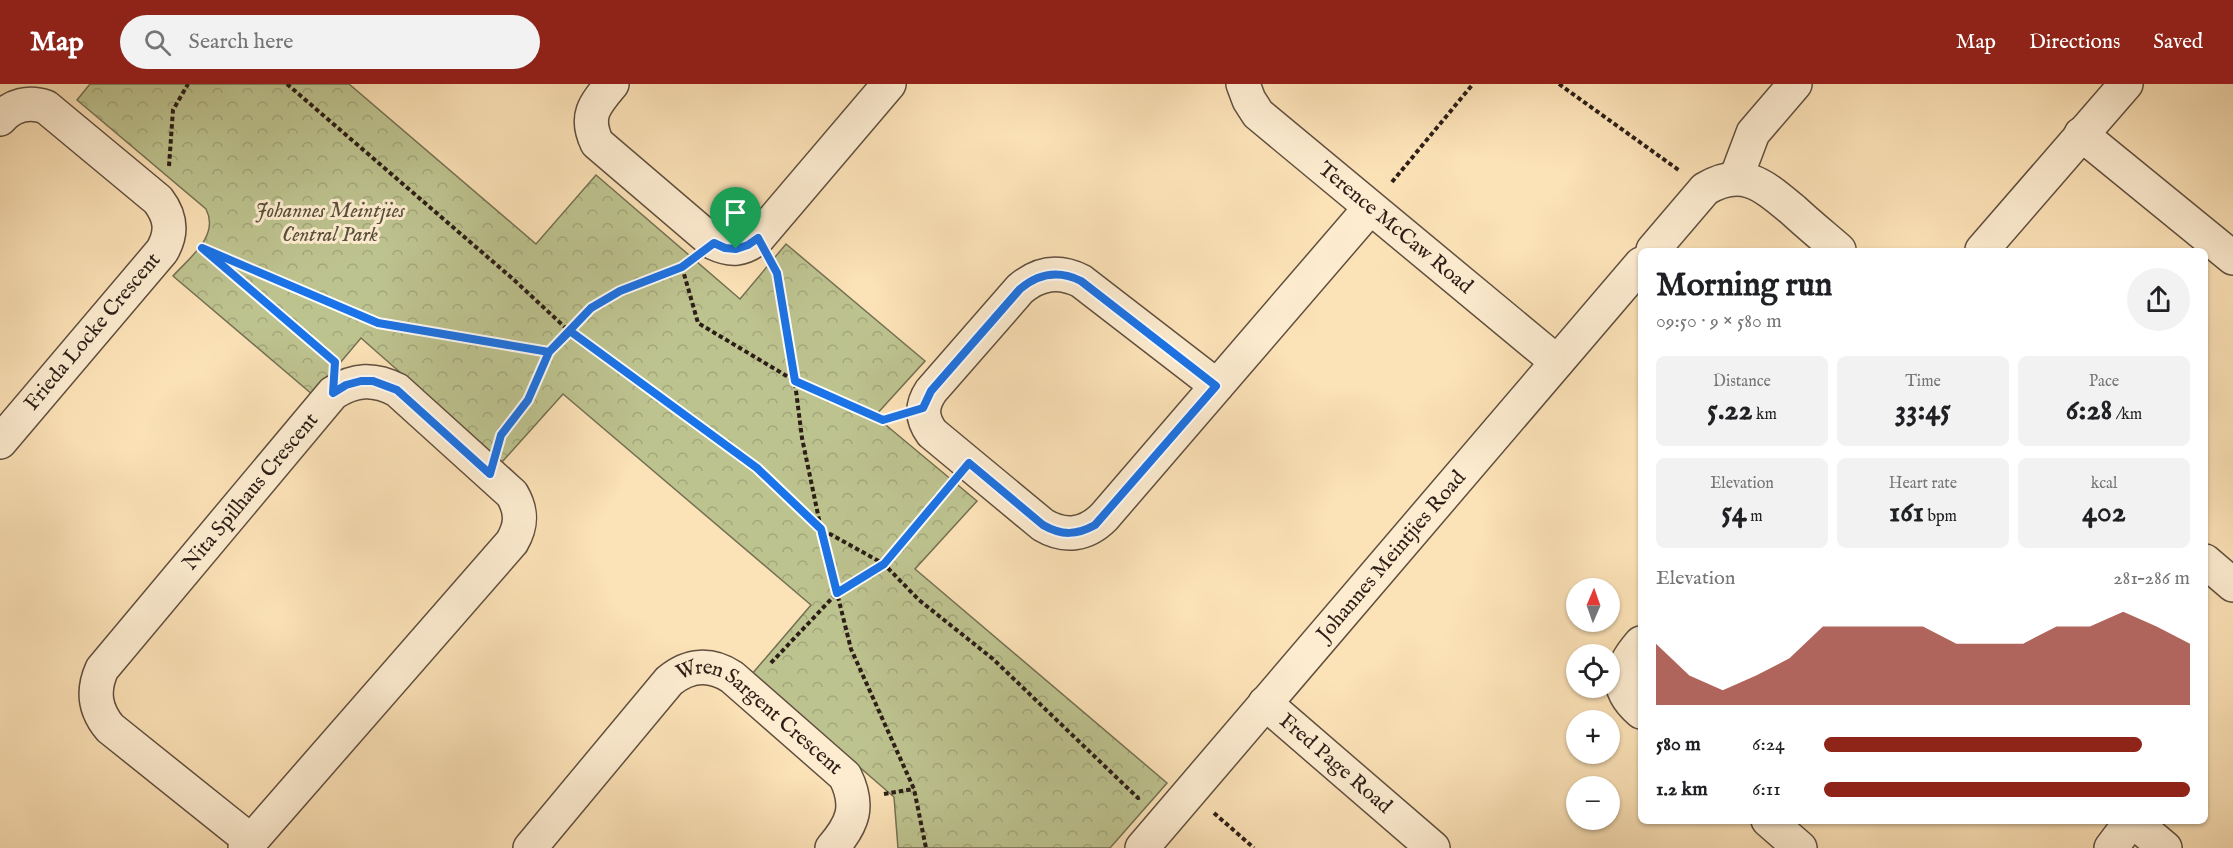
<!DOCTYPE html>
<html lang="en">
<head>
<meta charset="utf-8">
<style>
	body { margin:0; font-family:"IM FELL English",serif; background:#f2f2f2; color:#202124; height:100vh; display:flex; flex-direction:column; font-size:22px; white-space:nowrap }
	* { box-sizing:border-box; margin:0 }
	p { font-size:20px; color:#757577 }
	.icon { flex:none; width:33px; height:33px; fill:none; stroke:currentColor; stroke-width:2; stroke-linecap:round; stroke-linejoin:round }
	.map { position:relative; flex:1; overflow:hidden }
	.side { position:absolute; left:1638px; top:164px; width:570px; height:576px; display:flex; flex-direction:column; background:#fff; border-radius:9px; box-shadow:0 2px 4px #0004 }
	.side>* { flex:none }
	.needle { width:39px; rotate:2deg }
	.controls { position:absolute; left:1566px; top:494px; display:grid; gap:12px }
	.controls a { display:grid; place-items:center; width:54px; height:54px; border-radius:50%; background:#fff; box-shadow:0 2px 4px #0004; font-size:30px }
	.pin { position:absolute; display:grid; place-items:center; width:51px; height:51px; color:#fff; margin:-62px -26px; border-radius:50% 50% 50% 0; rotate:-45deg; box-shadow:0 0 6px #0007 }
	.pin .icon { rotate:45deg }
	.round { display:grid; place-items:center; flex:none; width:63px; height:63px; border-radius:32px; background:#f2f2f2 }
	.overview { display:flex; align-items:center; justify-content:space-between; height:102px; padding:0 18px }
	h1 { font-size:33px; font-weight:700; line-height:45px }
	.stats { display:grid; grid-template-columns:repeat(3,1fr); gap:9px; height:102px; padding:6px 18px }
	.stats div { display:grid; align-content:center; border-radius:9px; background:#f2f2f2; text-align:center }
	.stats b { font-size:30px; font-weight:700 }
	.stats small { font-size:16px; font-weight:400 }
	.stats p { font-size:16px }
	.chart { height:168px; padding:12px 18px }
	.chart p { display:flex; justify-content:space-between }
	.chart svg { width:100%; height:108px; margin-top:6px; fill:#8f2418; opacity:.7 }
	ul { padding:0 18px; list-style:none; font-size:20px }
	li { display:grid; grid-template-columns:96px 72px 1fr; align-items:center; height:45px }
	li i { height:15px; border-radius:8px; background:#8f2418 }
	header { display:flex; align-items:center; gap:36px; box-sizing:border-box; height:84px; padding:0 30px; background:#8f2418; color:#fff }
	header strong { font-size:28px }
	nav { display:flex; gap:33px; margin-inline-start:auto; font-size:21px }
	.search { width:420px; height:54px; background:#f2f2f2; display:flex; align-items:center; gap:15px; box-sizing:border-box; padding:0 21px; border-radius:33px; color:#757577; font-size:22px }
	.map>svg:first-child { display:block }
	.park { fill:url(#park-crowns); stroke:#747053; stroke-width:1.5 }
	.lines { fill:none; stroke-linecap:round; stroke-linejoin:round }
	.minor-casing { stroke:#604f3f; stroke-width:36 }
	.path { stroke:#2c1e17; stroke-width:4; stroke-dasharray:4.5 3; stroke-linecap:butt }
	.minor { stroke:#fdecd0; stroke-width:33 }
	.route-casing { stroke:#fff; stroke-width:12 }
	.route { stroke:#1a73e8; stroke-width:8 }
	.labels { text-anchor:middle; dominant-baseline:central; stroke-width:6; stroke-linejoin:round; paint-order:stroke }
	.park-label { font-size:21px; font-style:italic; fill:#58503b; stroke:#fdecd0 }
	.street-label { font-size:21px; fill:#2c1e17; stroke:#fdecd0 }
</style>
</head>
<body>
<header>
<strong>Map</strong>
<div class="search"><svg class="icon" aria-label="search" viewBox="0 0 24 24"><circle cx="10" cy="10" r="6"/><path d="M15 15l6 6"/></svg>Search here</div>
<nav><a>Map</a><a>Directions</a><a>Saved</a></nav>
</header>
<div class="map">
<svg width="2233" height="764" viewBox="0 0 2233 764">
	<defs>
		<pattern id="park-crowns" width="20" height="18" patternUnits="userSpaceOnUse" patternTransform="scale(1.5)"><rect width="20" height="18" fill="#bdc38f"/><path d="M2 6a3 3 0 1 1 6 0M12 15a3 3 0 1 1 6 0" fill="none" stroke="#a3a77b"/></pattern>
	</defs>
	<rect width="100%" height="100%" fill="#fce2b7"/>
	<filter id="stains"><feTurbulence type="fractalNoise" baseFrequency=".00333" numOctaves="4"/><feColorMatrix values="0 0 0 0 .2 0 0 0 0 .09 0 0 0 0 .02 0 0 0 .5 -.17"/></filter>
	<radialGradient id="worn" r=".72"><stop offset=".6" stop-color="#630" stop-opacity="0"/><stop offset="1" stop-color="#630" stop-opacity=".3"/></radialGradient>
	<path class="park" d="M 90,0 L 349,0 L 536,160 L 596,91 L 740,215 L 786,160 L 925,277 L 875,332 L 977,417 L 915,485 L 1167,699 L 1110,764 L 898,764 L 894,713 L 752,590 L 811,521 L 563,310 L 502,378 L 361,254 L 313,311 L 173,192 C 189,174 220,152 206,125 L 77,16 Z"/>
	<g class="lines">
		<g class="minor-casing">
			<g id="minor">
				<path d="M 612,0 C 595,20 584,32 597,59 L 714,159 C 731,167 743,166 758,154 L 889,0"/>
				<path id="s1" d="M 1243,0 L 1249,16 L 1258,30 L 1557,278"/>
				<path d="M 0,35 C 12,21 29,17 46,23 L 158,116 C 171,133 173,148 162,167 L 0,358"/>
				<path d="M 2081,50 L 2233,174"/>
				<path d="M 1736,94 L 1753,49 L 1795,0"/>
				<path d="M 1653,166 L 1705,105 C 1743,82 1764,102 1793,126 C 1808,140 1824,153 1839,166"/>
				<path d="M 1982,166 L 2126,0"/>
				<path d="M 1217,302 L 1081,197 C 1059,186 1039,189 1020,205 L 931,307 C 921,322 921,334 932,349 L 1043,441 C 1065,454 1086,451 1104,433 C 1193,330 1281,227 1370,124"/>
				<path d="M 2205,477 L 2233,501"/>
				<path d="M 1641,559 C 1619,584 1613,604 1641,628"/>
				<path id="s2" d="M 1265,619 L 1433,764"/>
				<path d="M 1768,736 L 1800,764"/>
				<path d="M 2133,737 L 2165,764"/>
				<path d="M 245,764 L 251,757 L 512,458 C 522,441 522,427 512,410 L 397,306 C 374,294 355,295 333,309 L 102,585 C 92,607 95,626 110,644 L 251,757"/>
				<path id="s3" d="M 530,764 L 669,597 C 689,580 711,579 732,593 L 845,692 C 860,722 853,740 832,764"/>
				<path id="s4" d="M 1142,764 L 1641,180"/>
				<path d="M 2111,764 L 2132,736"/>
			</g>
		</g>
		<g class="path">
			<path d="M 287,0 L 513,195 L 569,247 L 757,384 L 821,445 L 884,480 L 837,509 L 769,581"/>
			<path d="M 1559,0 L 1680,87"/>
			<path d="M 169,82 L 173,26 L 188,0"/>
			<path d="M 1392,98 L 1473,0"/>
			<path d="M 202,164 L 378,239 L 549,268"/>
			<path d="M 205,166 L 331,275"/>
			<path d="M 773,182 L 777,189 L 789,252 L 802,354 L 821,445 L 851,565 L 914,705 L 926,764"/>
			<path d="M 682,183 L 698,239 L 795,297 L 883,336 L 891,333"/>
			<path d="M 500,356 L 501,351 L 528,316 L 549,268 L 591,224 L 620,207 L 687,180"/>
			<path d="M 948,404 L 884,480 L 919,516 L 993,575 L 1138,714 L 1141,713"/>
			<path d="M 884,710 L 914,705"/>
			<path d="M 1214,729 L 1254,764"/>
		</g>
		<use href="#minor" class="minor"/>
	</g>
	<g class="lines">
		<g class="route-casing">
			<path id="route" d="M 736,165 L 725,164 L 714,159 L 682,183 L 620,207 L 591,224 L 549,268 L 528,316 L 501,351 L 490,390 L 397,306 L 373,297 L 361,297 L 346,301 L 333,309 L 335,278 L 202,164 L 378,239 L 549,268 L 570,247 L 757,384 L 821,445 L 837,509 L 884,480 L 969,379 L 1043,441 C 1062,452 1077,451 1095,441 L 1216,302 L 1081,197 C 1059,186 1039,189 1020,205 L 931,307 L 923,324 L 883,336 L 795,297 L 777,189 L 758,154 L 748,161 L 736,165"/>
		</g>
		<use href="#route" class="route"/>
	</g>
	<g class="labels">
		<g class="park-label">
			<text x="330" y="127">Johannes Meintjies<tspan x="330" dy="24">Central Park</tspan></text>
		</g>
		<g class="street-label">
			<text stroke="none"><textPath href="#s1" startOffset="212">Terence McCaw Road</textPath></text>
			<text transform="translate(93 248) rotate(-50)">Frieda Locke Crescent</text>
			<text transform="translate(251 408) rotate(-50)">Nita Spilhaus Crescent</text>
			<text stroke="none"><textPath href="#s4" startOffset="384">Johannes Meintjies Road</textPath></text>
			<text stroke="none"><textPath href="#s3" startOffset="328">Wren Sargent Crescent</textPath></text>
			<text stroke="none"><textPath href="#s2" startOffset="93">Fred Page Road</textPath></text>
		</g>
	</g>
	<rect width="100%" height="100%" filter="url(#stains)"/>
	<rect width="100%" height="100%" fill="url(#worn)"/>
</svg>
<div class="controls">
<a><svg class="needle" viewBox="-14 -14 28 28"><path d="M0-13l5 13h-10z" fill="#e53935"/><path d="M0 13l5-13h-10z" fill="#757577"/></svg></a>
<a><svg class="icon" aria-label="locate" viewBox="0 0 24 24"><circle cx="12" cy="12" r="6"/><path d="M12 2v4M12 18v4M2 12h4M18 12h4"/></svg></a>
<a>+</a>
<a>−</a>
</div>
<div class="pin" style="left:736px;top:165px;background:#1e9e55"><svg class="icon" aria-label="arrive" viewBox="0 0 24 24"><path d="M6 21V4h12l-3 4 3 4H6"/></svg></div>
<section class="side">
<div class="overview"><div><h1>Morning run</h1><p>09:50 · 9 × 580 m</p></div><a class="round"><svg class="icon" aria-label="share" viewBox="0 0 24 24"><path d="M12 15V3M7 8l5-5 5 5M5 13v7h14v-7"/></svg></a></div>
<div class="stats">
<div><p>Distance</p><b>5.22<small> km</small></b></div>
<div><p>Time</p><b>33:45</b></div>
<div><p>Pace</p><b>6:28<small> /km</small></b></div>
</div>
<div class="stats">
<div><p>Elevation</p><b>54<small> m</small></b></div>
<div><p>Heart rate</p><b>161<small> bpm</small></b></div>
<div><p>kcal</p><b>402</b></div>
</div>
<div class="chart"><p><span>Elevation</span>281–286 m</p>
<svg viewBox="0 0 160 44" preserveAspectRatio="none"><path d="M0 44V19L10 32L20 38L30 32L40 25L50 12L60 12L70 12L80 12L90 19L100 19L110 19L120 12L130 12L140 6L150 12L160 19V44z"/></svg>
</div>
<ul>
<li><b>580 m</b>6:24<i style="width:87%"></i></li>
<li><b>1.2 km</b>6:11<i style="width:100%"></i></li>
</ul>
</section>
</div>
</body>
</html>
